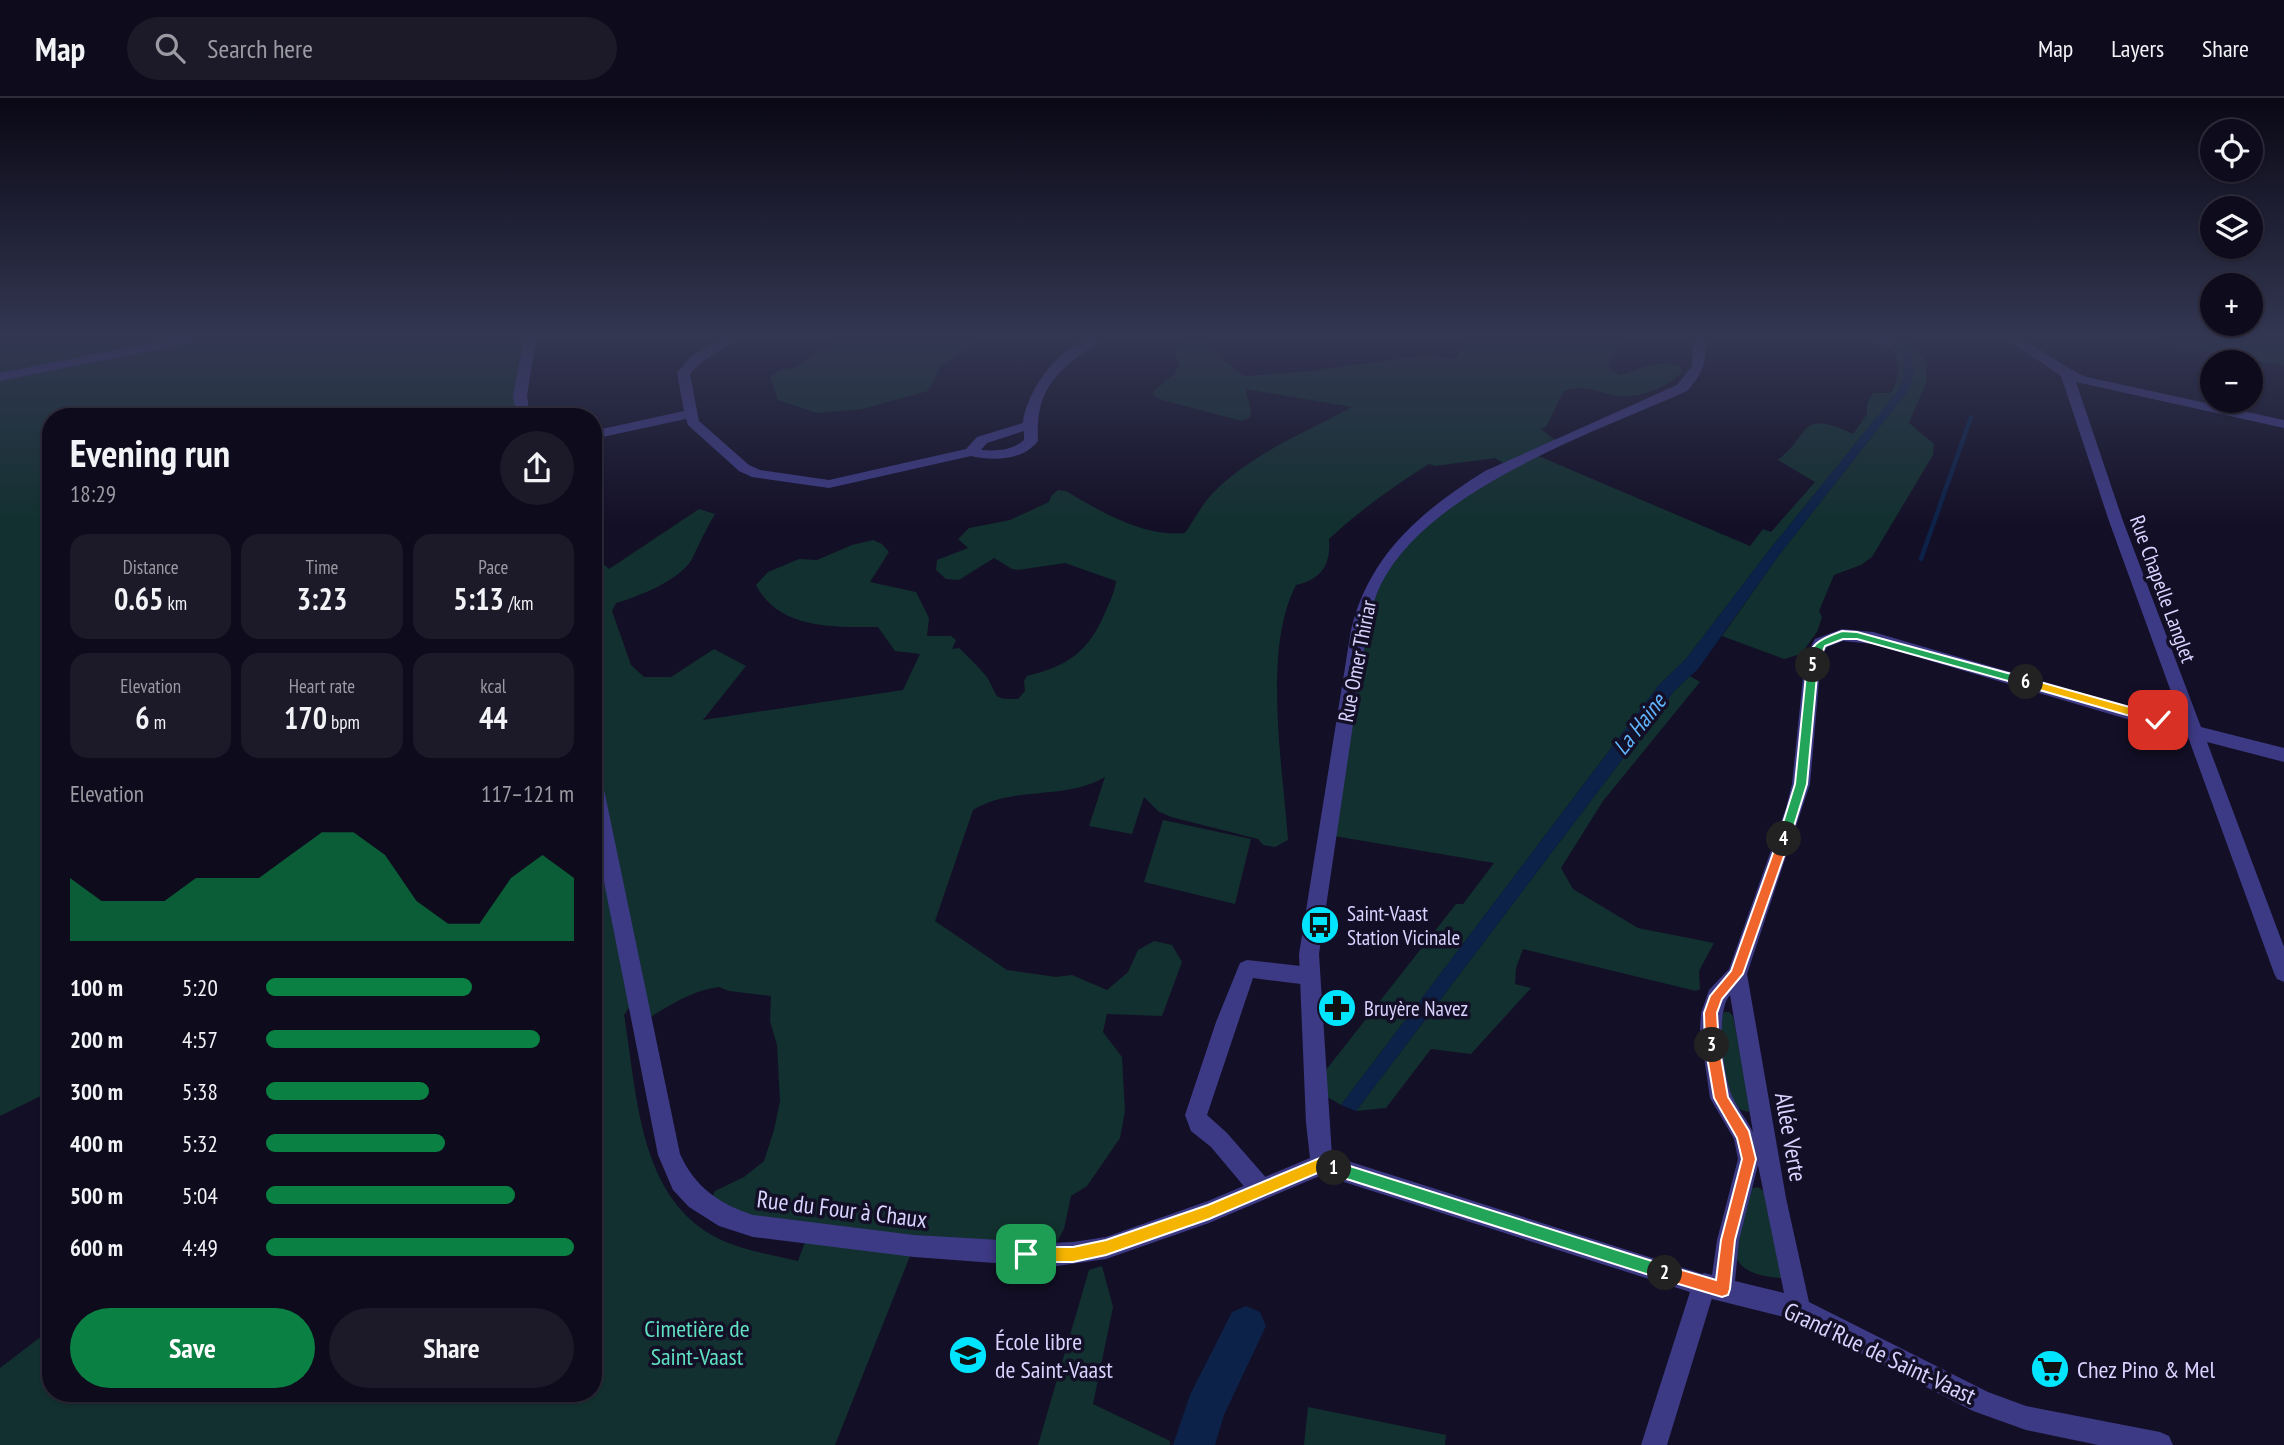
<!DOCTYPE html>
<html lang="en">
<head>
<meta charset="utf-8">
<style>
	body { margin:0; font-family:"PT Sans Narrow",sans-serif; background:#1c1929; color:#f1f3f6; height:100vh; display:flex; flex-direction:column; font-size:26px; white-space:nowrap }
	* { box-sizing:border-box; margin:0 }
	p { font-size:23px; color:#9b9ba3 }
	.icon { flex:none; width:38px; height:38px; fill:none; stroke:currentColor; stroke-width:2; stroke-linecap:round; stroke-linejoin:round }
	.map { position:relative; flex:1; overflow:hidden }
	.details { position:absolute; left:42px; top:310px; width:560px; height:994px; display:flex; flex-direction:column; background:#0e0b1c; border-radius:28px; box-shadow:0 2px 5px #0004,0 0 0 2px #2e2b3b }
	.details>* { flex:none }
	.controls { position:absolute; left:2200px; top:21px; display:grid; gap:14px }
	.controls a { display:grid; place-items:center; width:63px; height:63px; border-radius:50%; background:#0e0b1c; box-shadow:0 2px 5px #0004,0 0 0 2px #2e2b3b; font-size:35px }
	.pin { position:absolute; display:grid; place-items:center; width:60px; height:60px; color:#fff; margin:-30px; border-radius:14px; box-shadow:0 4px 10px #0006 }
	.km { position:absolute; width:35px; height:35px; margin:-18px; border-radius:50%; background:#222; color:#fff; font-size:19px; line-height:35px; text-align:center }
	.round { display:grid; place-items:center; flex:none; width:74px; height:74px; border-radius:37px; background:#1c1929 }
	.overview { display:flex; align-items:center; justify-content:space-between; height:119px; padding:0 28px }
	h1 { font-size:38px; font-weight:700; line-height:52px }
	.figures { display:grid; grid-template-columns:repeat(3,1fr); gap:10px; height:119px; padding:7px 28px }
	.figures div { display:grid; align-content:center; border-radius:18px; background:#1c1929; text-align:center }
	.figures b { font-size:30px; font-weight:700 }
	.figures small { font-size:19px; font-weight:400 }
	.figures p { font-size:19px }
	.chart { height:196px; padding:14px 28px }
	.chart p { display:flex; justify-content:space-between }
	.chart svg { width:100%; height:126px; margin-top:7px; fill:#0b8043; opacity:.7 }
	.cta { display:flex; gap:14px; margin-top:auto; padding:14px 28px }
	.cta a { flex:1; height:80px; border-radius:42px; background:#0b8043; color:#fff; font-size:28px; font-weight:700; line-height:80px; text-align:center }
	.cta a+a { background:#1c1929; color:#f1f3f6 }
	ul { padding:0 28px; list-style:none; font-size:23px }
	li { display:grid; grid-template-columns:112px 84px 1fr; align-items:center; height:52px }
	li i { height:18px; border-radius:9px; background:#0b8043 }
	header { display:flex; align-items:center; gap:42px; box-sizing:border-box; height:98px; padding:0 35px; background:#0e0b1c; border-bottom:2px solid #2e2b3b }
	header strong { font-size:33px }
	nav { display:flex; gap:38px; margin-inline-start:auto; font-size:24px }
	.search { width:490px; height:63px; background:#1c1929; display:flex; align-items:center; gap:18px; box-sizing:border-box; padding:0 24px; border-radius:38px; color:#9b9ba3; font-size:26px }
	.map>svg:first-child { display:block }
	.green { fill:#12302f; fill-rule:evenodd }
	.water { fill:#0c2248 }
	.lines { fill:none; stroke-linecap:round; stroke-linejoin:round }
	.stream { stroke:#0c2248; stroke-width:4.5 }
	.river { fill:#0c2248; fill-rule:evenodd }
	.minor { fill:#3d3a85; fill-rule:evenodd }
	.tertiary { fill:#3d3a85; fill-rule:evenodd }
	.split-1 { fill:#f5b400; stroke:#fff; stroke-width:2 }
	.split-2 { fill:#22a559; stroke:#fff; stroke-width:2 }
	.split-3 { fill:#f0652b; stroke:#fff; stroke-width:2 }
	.split-4 { fill:#f0652b; stroke:#fff; stroke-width:2 }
	.split-5 { fill:#22a559; stroke:#fff; stroke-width:2 }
	.split-6 { fill:#22a559; stroke:#fff; stroke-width:2 }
	.split-7 { fill:#f5b400; stroke:#fff; stroke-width:2 }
	.labels { text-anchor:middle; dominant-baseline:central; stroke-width:7; stroke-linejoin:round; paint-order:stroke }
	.street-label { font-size:21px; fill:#d9d4ff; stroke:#130f26 }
	.poi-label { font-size:21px; fill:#d9d4ff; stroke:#130f26; text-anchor:start }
	.water-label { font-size:23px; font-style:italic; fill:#62b6ff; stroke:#130f26 }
	.near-street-label { font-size:24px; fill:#d9d4ff; stroke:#130f26 }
	.near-park-label { font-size:24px; fill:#5fe0c0; stroke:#130f26 }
	.near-poi-label { font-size:24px; fill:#d9d4ff; stroke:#130f26; text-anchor:start }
</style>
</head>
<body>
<header>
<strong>Map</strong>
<div class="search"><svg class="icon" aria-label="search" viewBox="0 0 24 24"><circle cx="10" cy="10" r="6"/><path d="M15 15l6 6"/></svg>Search here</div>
<nav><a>Map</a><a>Layers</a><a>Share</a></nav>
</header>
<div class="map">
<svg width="2284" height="1347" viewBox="0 0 2284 1347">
	<rect width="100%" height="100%" fill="#130f26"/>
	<g class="green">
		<path d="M 0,240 L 530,240 L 520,298 L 523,318 L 51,318 L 51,993 L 0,1018 Z"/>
		<path d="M 841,240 L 968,240 L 974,245 L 938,270 L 939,272 L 928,293 L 862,311 L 817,315 L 778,302 L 770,278 L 785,270 L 790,272 Z"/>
		<path d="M 1189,240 L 1209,243 L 1225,263 L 1244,278 L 1302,274 L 1426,257 L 1455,261 L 1467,240 L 1624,240 L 1609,264 L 1610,271 L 1620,277 C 1639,273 1662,258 1681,269 L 1682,274 C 1665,291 1636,302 1612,297 C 1593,292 1583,287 1564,293 L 1546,329 L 1541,331 L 1560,346 L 1536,357 L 1750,448 L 1763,431 L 1771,434 L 1815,384 L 1778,362 C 1813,334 1798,311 1853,336 L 1867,316 L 1867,306 L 1873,295 L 1891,295 C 1901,277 1901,253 1884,240 L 1891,240 C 1906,255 1908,274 1898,293 L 1767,455 L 1686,561 L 1659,587 L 1341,1007 L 1315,992 L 1315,986 L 1456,806 L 1463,806 L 1494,765 L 1328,737 L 1370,494 L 1420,431 L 1508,368 L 1495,360 L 1435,368 L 1429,366 C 1394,388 1360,412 1329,441 C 1331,466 1322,481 1296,487 C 1262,553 1283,669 1288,742 L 1275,749 L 1263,747 L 1258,741 L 1171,719 L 1158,713 L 1144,699 L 1132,736 L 1089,728 L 1105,679 C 1065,703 1013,687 973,712 L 935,823 L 1007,872 L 1056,879 L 1072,877 L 1107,892 L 1128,874 L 1138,852 L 1154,843 L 1172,847 L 1182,864 L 1162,918 L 1107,916 L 1103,934 L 1122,959 L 1125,1013 L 1120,1040 L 1087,1088 L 1071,1098 L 1064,1131 L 1050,1157 L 914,1148 L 835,1347 L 0,1347 L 0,1270 L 51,1231 L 51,1295 L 593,1295 L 593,457 L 609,471 L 699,411 L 715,416 C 706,431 699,446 692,461 C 680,482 638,499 616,505 L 612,513 L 631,567 L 644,579 L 671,579 L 714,551 L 746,568 L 703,622 L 903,592 L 920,556 L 895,553 L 878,529 C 835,529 779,532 756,487 L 768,474 L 799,461 L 817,462 L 852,447 L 873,442 L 882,446 L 889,454 L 870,484 L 916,494 L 929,520 L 927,538 L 951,538 L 956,542 L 952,551 L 959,550 C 968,559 978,568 986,578 C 999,596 989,602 1018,601 L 1025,593 L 1024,583 L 1027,578 C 1068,568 1088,554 1105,515 C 1109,505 1115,494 1116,483 L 1065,465 L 1018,472 L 1012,471 L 994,460 L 959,482 L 946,481 L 936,472 L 937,462 L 968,450 L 958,441 L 969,430 L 1010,422 L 1049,404 L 1051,398 L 1058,392 L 1066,393 C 1101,414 1143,439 1185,435 C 1194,422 1202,406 1213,395 C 1251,356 1306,334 1352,309 L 1245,291 L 1251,311 L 1250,319 L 1242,323 L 1162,302 L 1154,298 L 1153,294 L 1174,276 L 1180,267 L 1175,256 L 1179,246 ZM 719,889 L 729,893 L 771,898 L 770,923 L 777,947 L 780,1003 L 774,1032 L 764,1063 L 744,1079 L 715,1093 L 707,1109 L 808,1136 L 798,1163 C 776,1158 753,1154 731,1146 C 638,1111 638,999 624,917 L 636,900 L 641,925 C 667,909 689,893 719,889 Z"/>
		<path d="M 1901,240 L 1912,240 L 1910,244 L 1927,265 L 1926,285 L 1909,325 L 1934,346 L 1933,357 L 1872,459 L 1861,467 L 1834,477 L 1819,513 L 1822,519 L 1817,534 L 1801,556 L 1784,561 L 1722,538 L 1779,457 L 1906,295 C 1916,278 1912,256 1901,240 Z"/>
		<path d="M 2134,240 L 2284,240 L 2284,268 Z"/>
		<path d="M 1690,578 L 1700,584 L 1603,703 L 1561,770 L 1573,791 L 1638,830 L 1714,845 L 1699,873 L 1700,891 L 1696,893 L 1523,851 L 1516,870 L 1515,886 L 1531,890 L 1471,956 L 1431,951 L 1386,1010 L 1356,1013 L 1674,593 Z"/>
		<path d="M 1163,722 L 1251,741 L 1235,806 L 1144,784 Z"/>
		<path d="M 1724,914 L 1729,914 L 1733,918 L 1751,1009 L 1749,1014 L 1741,1012 L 1727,999 L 1719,925 Z"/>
		<path d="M 1758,1089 L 1765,1094 L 1783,1170 L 1781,1180 C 1713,1175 1736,1138 1749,1091 Z"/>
		<path d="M 1102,1168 L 1113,1209 L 1093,1306 L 1170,1343 L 1170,1347 L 1038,1347 L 1089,1172 Z"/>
		<path d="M 1308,1309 L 1446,1337 L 1445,1347 L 1304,1347 Z"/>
	</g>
	<g class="water">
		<path d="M 1891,240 L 1901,240 C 1915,259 1918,274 1906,295 L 1779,457 L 1698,571 L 1674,593 L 1356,1013 L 1341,1007 L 1659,587 L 1686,561 L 1767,455 L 1898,293 C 1908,274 1906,256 1891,240 Z"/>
		<path d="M 1233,1235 L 1246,1242 L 1217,1300 L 1200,1347 L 1184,1347 L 1198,1303 Z"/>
	</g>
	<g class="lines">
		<path class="stream" d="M 1921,461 L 1971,319"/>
		<path class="river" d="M 1246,1208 L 1260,1214 L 1266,1228 L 1224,1317 L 1215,1347 L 1173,1347 L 1190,1297 L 1232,1214 Z"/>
		<g class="minor">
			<path d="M 724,240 L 739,240 L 700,265 L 690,276 L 699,323 L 749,367 L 760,372 L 829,382 L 966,351 L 977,339 L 1023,325 C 1027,290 1065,238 1102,240 C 1096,247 1088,252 1080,257 C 1047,282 1036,302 1038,343 C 1022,363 994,363 971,358 L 829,390 L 752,379 L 739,373 L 688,327 L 686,321 L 593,341 L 593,333 L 684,313 L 677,275 L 690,259 ZM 1024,333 L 1024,342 C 1011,353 997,353 981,352 L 987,345 Z"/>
			<path d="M 1866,240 L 1888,240 L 1896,244 L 1890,248 L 1868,243 Z"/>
			<path d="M 2005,240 C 2034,240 2059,269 2087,279 L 2284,322 L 2284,330 L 2076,284 L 2123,423 L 2201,629 L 2284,650 L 2284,664 L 2207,644 L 2284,849 L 2284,884 L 2277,881 L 2274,875 L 2188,639 L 1873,546 L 1843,543 L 1827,549 L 1821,560 L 1810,686 L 1747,876 L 1786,1100 L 1809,1204 L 1988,1294 L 2026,1308 L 2160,1334 L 2169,1338 L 2173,1347 L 2098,1347 L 2026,1332 L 1973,1313 L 1796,1222 L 1704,1199 L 1696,1195 L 1692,1187 L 1696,1179 L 1704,1175 L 1712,1177 L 1717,1142 L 1738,1061 L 1734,1041 L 1710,1000 L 1700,931 L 1701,915 L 1709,892 L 1729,871 L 1786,710 L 1792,686 L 1805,560 L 1815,541 L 1842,531 L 1873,534 L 2182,624 L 2109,423 L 2061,278 ZM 1730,897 L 1753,1034 C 1747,1022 1738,1011 1733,1000 C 1723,980 1715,913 1730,897 ZM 1758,1067 L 1784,1195 L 1735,1183 L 1739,1142 Z"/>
			<path d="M 1247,862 L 1309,869 L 1316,872 L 1319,878 L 1316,884 L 1309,887 L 1253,880 L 1207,1017 L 1227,1035 L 1269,1083 L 1272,1091 L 1269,1099 L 1261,1102 L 1253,1099 L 1211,1049 L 1191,1033 L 1185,1017 L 1216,924 L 1240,865 Z"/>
		</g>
		<g class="tertiary">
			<path d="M 176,240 L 200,240 L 194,244 L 0,283 L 0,275 Z"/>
			<path d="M 524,240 L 536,240 L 527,298 L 530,318 L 517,318 L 513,298 Z"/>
			<path d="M 1693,240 L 1705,240 C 1708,262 1702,277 1687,293 C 1593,335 1430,390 1381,486 C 1374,500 1370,517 1367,532 L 1319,856 L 1332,1058 L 1712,1179 L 1716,1187 L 1667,1347 L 1641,1347 L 1690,1194 L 1322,1077 L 1209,1125 L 1106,1161 L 1050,1169 L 914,1159 L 753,1139 L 719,1128 L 689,1109 L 673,1092 L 658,1057 L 593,728 L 593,675 L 599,677 L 602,682 L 680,1056 C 695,1089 719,1106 753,1117 L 914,1137 L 1050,1145 L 1073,1144 L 1106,1139 L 1208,1103 L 1310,1060 L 1306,1025 L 1299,856 L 1351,532 C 1369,457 1421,413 1485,373 L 1677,287 L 1692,268 Z"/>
		</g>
	</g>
	<linearGradient id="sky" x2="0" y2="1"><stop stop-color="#0a0815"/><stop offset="0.56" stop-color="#333752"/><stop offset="1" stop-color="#333752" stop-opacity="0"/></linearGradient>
	<rect width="2284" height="428" fill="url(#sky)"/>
	<path class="split-1" d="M 1322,1059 L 1339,1065 L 1339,1075 L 1334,1077 L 1322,1073 L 1209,1121 L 1106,1157 L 1073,1164 L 1026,1164 L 1020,1162 L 1018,1156 L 1020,1151 L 1026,1149 L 1073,1149 L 1106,1142 L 1208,1107 Z"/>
	<path class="split-2" d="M 1334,1063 L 1665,1167 L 1671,1169 L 1673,1175 L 1671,1180 L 1665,1182 L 1334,1077 L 1327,1070 Z"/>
	<path class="split-3" d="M 1712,941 L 1719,947 L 1728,999 L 1749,1033 L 1756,1061 L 1735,1142 L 1730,1191 L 1728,1197 L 1722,1199 L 1665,1182 L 1660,1180 L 1658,1175 L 1660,1169 L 1665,1167 L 1716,1182 L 1721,1142 L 1742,1061 L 1737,1040 L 1714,1000 L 1705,947 Z"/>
	<path class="split-4" d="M 1784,737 L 1790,741 L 1743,876 L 1722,901 L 1717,915 L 1719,947 L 1712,953 L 1705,947 L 1704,915 L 1710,898 L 1731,873 L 1778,741 Z"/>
	<path class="split-5" d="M 1813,563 L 1818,567 L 1807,686 L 1790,741 L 1784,746 L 1778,741 L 1795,686 L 1807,567 Z"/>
	<path class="split-6" d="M 1842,533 L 1857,534 L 2026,580 L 2031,584 L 2026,588 L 1857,541 L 1843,541 L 1825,548 L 1816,570 L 1809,570 C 1805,546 1823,540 1842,533 Z"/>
	<path class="split-7" d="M 2026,580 L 2158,617 L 2163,622 L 2158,626 L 2022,587 L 2020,584 Z"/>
	<defs>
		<g id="bus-disc" transform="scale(2.0125)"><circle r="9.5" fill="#00e5ff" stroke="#130f26"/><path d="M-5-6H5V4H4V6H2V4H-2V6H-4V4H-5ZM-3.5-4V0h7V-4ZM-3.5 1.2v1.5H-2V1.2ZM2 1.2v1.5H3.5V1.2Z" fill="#111"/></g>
		<g id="pharmacy-disc" transform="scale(2.0125)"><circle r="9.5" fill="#00e5ff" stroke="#130f26"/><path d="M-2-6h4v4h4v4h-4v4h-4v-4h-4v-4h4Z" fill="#111"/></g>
		<g id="school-disc" transform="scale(2.0125)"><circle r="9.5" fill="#00e5ff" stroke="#130f26"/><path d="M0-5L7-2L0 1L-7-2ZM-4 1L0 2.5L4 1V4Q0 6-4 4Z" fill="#111"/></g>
		<g id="supermarket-disc" transform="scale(2.0125)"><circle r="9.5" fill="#00e5ff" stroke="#130f26"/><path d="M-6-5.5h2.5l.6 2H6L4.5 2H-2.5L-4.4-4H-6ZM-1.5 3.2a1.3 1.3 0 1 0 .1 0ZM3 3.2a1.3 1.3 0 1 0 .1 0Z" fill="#111"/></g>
	</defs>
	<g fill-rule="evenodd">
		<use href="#bus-disc" x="1320" y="827"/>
		<use href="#pharmacy-disc" x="1337" y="910"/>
		<use href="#school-disc" x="968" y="1257"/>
		<use href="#supermarket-disc" x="2050" y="1271"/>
	</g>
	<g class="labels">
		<g class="street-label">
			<text transform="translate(2163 491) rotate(70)">Rue Chapelle Langlet</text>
			<text transform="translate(1357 563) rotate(-79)">Rue Omer Thiriar</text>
		</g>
		<g class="poi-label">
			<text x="1347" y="815">Saint-Vaast<tspan x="1347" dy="24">Station Vicinale</tspan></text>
			<text x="1364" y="910">Bruyère Navez</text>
		</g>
		<g class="water-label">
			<text transform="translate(1639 626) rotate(-52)">La Haine</text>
		</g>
		<g class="near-street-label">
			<text transform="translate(1791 1039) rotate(80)">Allée Verte</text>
			<text transform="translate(842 1111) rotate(7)">Rue du Four à Chaux</text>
			<text transform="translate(1880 1255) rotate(25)">Grand'Rue de Saint-Vaast</text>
		</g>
		<g class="near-park-label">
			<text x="697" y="1230">Cimetière de<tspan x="697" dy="28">Saint-Vaast</tspan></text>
		</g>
		<g class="near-poi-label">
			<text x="995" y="1243">École libre<tspan x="995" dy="28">de Saint-Vaast</tspan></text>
			<text x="2077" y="1271">Chez Pino &amp; Mel</text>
		</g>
	</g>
</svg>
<div class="controls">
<a><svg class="icon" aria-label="locate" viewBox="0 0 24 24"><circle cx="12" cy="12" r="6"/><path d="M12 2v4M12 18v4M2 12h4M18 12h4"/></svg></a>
<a><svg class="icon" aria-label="layers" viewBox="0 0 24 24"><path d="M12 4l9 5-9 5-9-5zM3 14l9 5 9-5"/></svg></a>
<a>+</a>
<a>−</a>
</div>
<div class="pin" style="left:1026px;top:1156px;background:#1e9e55"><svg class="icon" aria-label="arrive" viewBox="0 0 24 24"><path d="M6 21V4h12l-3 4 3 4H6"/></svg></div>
<div class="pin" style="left:2158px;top:622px;background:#d93025"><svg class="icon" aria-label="check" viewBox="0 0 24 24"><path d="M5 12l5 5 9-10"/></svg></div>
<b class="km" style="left:1334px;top:1070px">1</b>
<b class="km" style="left:1665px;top:1175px">2</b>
<b class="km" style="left:1712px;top:947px">3</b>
<b class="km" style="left:1784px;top:741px">4</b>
<b class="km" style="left:1813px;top:567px">5</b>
<b class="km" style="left:2026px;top:584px">6</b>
<section class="details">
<div class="overview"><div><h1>Evening run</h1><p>18:29</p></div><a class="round"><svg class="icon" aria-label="share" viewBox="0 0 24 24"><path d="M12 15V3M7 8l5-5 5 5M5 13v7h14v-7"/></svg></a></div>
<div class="figures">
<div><p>Distance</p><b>0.65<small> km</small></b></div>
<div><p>Time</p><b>3:23</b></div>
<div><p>Pace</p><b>5:13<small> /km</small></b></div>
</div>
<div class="figures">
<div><p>Elevation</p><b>6<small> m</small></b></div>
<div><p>Heart rate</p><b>170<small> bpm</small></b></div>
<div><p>kcal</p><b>44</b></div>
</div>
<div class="chart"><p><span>Elevation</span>117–121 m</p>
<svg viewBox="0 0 160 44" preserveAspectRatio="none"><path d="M0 44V22L10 30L20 30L30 30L40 22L50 22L60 22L70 14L80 6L90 6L100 14L110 30L120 38L130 38L140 22L150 14L160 22V44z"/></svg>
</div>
<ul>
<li><b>100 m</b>5:20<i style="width:67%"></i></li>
<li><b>200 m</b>4:57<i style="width:89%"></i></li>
<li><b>300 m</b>5:38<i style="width:53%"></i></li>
<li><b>400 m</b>5:32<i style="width:58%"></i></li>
<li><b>500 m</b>5:04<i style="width:81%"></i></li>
<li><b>600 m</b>4:49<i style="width:100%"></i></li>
</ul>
<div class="cta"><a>Save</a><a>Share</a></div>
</section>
</div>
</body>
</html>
